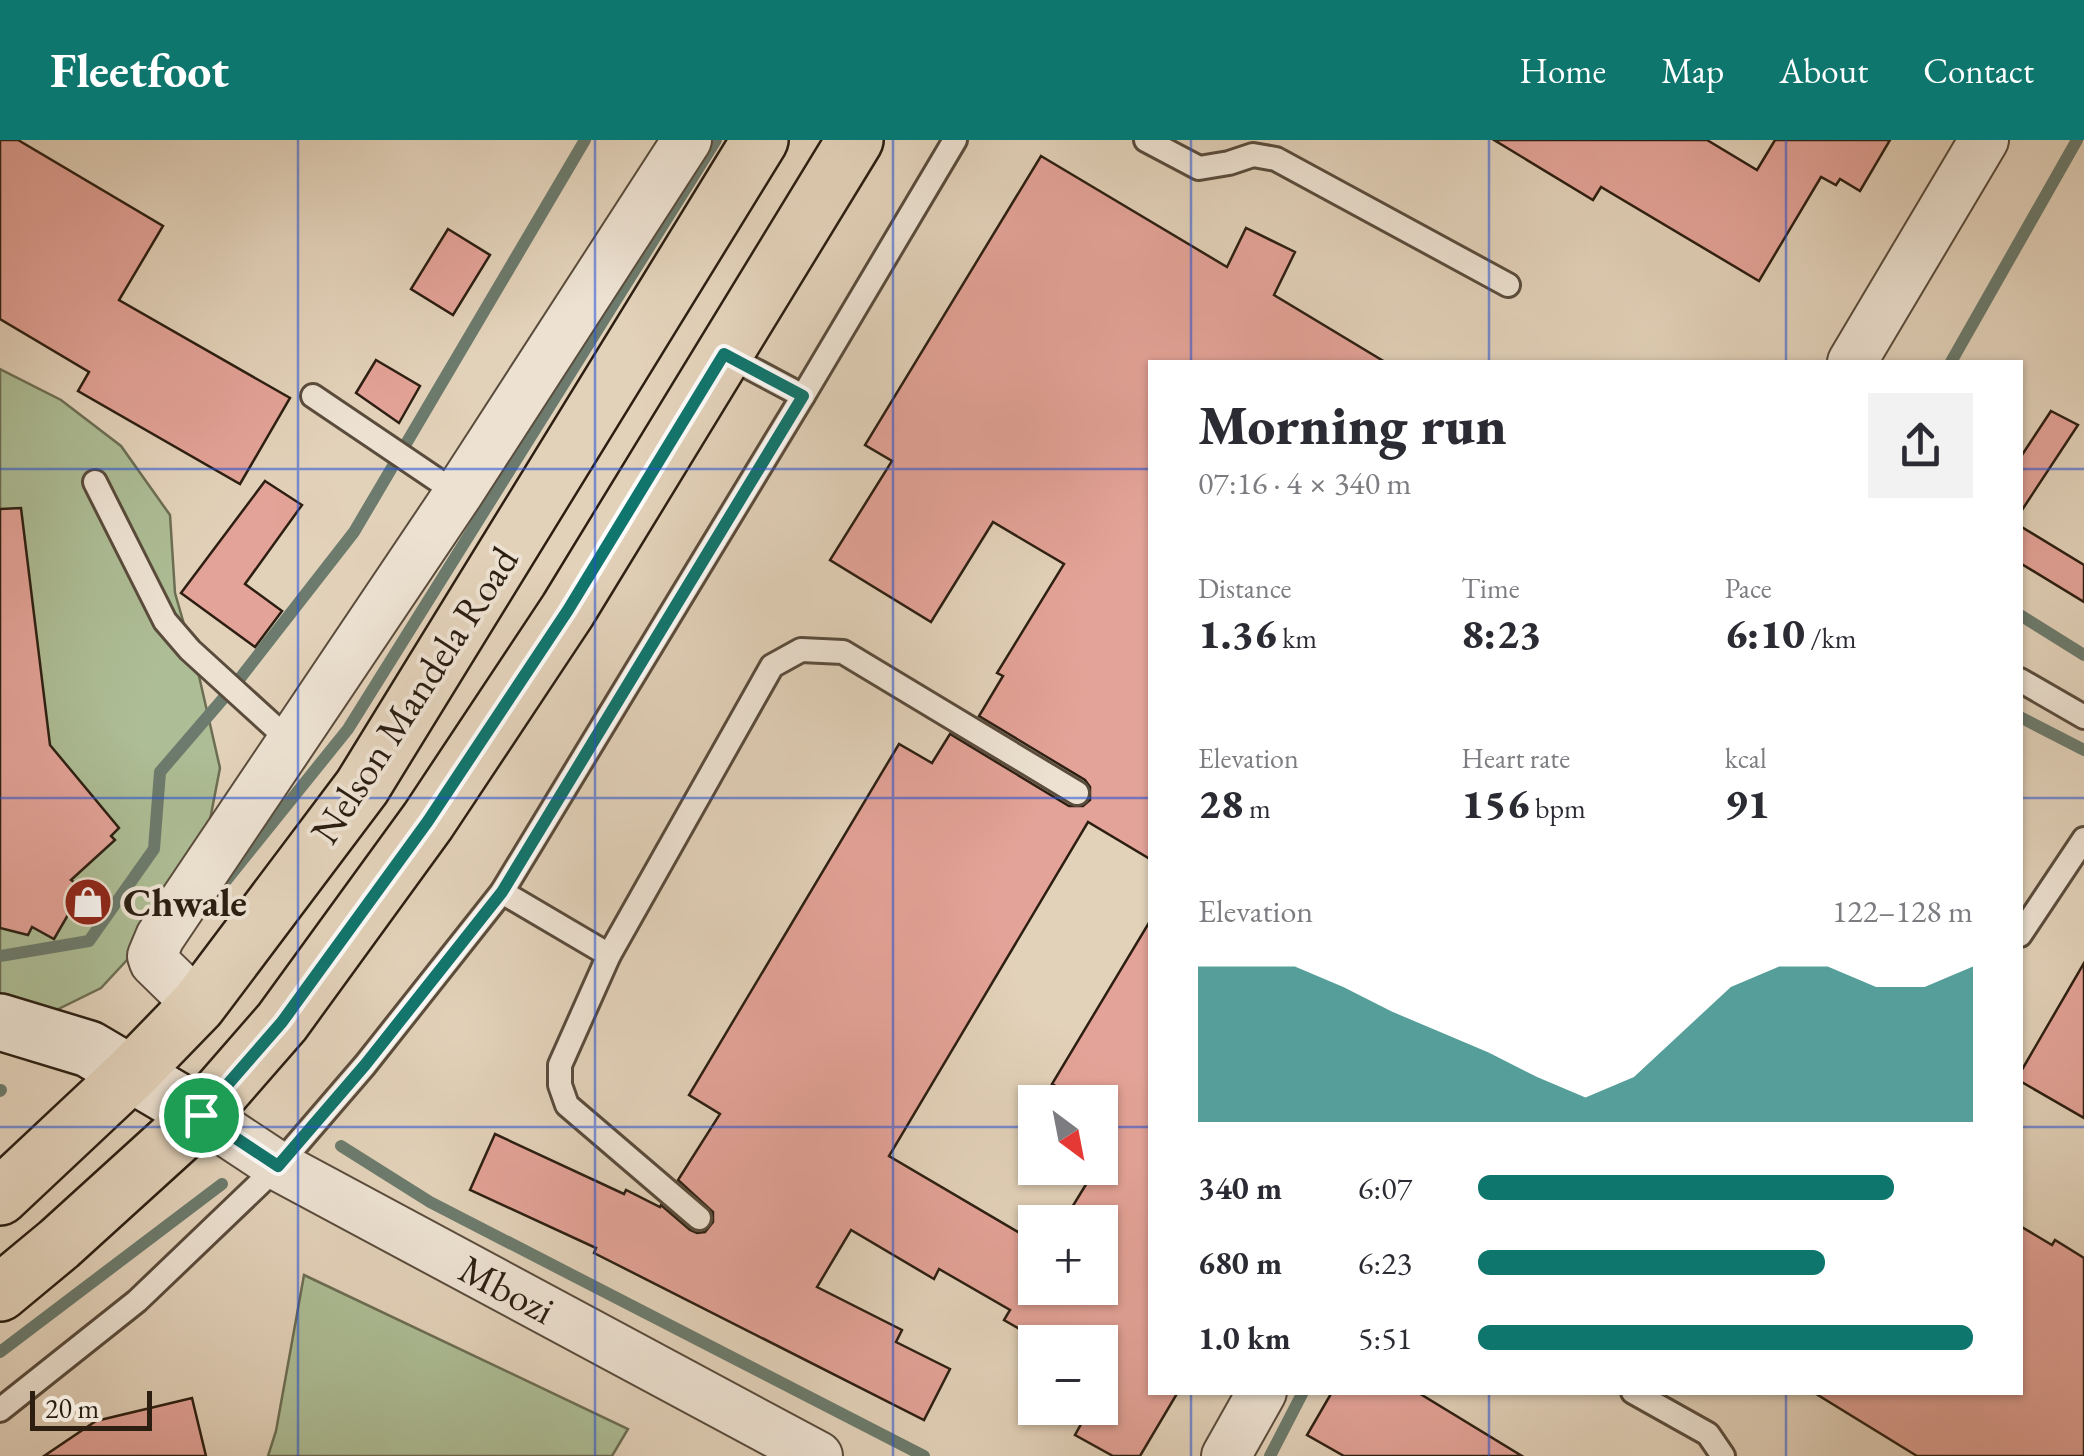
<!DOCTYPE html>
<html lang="en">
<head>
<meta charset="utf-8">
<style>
	body { margin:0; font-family:"EB Garamond",serif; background:#f2f2f3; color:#2b2b33; height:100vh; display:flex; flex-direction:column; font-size:38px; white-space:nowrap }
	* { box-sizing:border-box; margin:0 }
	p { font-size:32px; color:#7c7c81 }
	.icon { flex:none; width:55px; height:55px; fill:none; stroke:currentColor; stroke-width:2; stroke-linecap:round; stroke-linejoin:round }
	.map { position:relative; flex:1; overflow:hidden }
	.panel { position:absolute; left:1148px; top:220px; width:875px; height:1035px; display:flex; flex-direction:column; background:#fff; border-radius:0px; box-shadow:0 2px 8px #0004 }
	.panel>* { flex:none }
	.needle { width:65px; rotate:148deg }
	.controls { position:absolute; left:1018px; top:945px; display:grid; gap:20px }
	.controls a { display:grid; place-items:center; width:100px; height:100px; border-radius:0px; background:#fff; box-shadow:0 2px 8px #0004; font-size:50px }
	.scale { position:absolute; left:30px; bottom:25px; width:122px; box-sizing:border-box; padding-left:10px; border:5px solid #2c1f12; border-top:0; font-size:28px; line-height:35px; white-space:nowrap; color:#2c1f12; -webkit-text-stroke:8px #ede2d2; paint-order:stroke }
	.pin { position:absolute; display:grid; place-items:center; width:85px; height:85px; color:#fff; margin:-42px; border:5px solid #fff; border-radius:50%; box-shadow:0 2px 10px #0007 }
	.round { display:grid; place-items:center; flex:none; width:105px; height:105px; border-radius:0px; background:#f2f2f3 }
	.summary { display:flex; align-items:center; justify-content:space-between; height:170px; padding:0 50px }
	h1 { font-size:55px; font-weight:800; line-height:75px }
	.figures { display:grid; grid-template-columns:repeat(3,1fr); gap:15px; height:170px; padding:10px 50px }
	.figures div { display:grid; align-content:center }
	.figures b { font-size:42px; font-weight:800 }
	.figures small { font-size:28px; font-weight:400 }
	.figures p { font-size:28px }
	.chart { height:280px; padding:20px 50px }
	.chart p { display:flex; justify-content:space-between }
	.chart svg { width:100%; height:180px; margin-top:10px; fill:#0f766e; opacity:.7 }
	ul { padding:0 50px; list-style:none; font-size:32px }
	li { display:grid; grid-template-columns:160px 120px 1fr; align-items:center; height:75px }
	li i { height:25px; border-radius:12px; background:#0f766e }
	header { display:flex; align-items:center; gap:60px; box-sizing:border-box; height:140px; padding:0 50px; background:#0f766e; color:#fff }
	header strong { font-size:48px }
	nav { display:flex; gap:55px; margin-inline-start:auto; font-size:35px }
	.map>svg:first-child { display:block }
	.green { fill:#adbd95; stroke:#6c6e54; stroke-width:2.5 }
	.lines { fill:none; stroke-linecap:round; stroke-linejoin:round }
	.stream { stroke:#6c7b6d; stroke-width:12 }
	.building { fill:#e4a398; stroke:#2c1f12; stroke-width:2.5 }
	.lane-casing { stroke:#5a4c3c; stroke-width:28 }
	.street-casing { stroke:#5a4c3c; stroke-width:52 }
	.secondary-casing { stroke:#2c1f12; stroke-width:60 }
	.primary-casing { stroke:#2c1f12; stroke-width:60 }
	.lane { stroke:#ede2d2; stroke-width:22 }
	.street { stroke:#ede2d2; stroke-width:48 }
	.secondary { stroke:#ede2d2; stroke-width:55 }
	.primary { stroke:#e3d2ba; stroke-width:55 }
	.route-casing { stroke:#fff; stroke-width:20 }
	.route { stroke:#0f766e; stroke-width:12 }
	.grid { fill:none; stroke:#1d4ed8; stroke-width:2.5; stroke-opacity:0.55 }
	.labels { text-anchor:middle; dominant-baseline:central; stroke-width:8; stroke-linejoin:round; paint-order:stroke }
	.street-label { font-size:40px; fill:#2c1f12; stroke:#ede2d2 }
	.poi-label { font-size:40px; font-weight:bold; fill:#2c1f12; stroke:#ede2d2; text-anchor:start }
</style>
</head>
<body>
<header>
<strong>Fleetfoot</strong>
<nav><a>Home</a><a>Map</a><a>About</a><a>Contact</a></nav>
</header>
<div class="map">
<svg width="2084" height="1316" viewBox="0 0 2084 1316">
	<rect width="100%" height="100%" fill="#e3d2ba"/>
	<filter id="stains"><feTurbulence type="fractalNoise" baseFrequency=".002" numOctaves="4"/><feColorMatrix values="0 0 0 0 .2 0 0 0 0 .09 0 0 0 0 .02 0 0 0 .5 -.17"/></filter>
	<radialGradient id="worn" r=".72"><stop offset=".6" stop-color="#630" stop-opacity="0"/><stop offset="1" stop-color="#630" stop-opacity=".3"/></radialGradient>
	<g class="green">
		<path d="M 0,229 L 61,260 L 121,306 L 170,375 L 175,453 L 199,536 L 220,628 L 203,716 L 164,780 L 101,848 L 40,878 L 0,876 Z"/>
		<path d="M 304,1135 L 628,1289 L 612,1316 L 268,1316 L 276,1291 Z"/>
	</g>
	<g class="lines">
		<g class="stream">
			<path d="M 1951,222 L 2077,0"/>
			<path d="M 2020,475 L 2084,515"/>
			<path d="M 2020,577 L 2084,610"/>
			<path d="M 224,743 L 348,589 L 716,0"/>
			<path d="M 0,816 L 89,801 L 154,709 L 160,632 L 234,546 L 354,392 L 585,0"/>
			<path d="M 0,951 L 1,950"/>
			<path d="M 341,1006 L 430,1062 L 924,1316"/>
			<path d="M 0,1212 L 222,1044"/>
			<path d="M 1270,1316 L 1303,1252"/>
		</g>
	</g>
	<g class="building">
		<path d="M 0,0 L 18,0 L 163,86 L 119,160 L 290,258 L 240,344 L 78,251 L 89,232 L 0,179 Z"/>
		<path d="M 1494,0 L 1707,0 L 1757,30 L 1775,0 L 1890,0 L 1860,51 L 1840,39 L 1836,45 L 1821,37 L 1759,141 L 1601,47 L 1593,60 Z"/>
		<path d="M 1041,16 L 1227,127 L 1246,88 L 1295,112 L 1274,155 L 1385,222 L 1150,222 L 1150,719 L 1088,682 L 889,1016 L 1035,1102 L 1035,1148 L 1100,1148 L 1100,1082 L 1063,1082 L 1096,1028 L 1100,1028 L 1100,962 L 1058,962 L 1065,951 L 1052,944 L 1150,781 L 1150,1252 L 1178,1252 L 1140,1316 L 1113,1316 L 1075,1295 L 1090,1268 L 1100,1268 L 1100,1249 L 1105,1240 L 1100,1237 L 1100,1202 L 1042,1202 L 1004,1180 L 1010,1170 L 939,1129 L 934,1139 L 851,1090 L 817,1147 L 902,1190 L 896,1202 L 950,1229 L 924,1280 L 594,1113 L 596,1108 L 470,1050 L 495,994 L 624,1054 L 626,1050 L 660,1067 L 661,1065 L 690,1090 L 697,1093 L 705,1092 L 713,1082 L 713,1072 L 678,1040 L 720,974 L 689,955 L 899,604 L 932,623 L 950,594 L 1069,666 L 1083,666 L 1090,660 L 1090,647 L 1085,640 L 979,576 L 1003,536 L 997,533 L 1064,424 L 993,382 L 931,482 L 830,420 L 892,321 L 865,305 Z"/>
		<path d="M 448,89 L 490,115 L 453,175 L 411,149 Z"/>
		<path d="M 376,220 L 420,246 L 399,283 L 356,253 Z"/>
		<path d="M 2051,271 L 2078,285 L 2020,373 L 2020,318 Z"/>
		<path d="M 265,341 L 302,365 L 245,444 L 282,471 L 255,507 L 181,453 Z"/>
		<path d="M 21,368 L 50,605 L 119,688 L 111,696 L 115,700 L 71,740 L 83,749 L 54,799 L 32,787 L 28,795 L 0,788 L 0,369 Z"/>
		<path d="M 2020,386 L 2084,425 L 2084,462 L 2020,423 Z"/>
		<path d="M 2084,823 L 2084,978 L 2020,941 L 2020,933 Z"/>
		<path d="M 2020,1086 L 2052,1105 L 2055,1100 L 2084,1118 L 2084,1316 L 1917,1316 L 1813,1252 L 2020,1252 Z"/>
		<path d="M 1332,1252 L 1417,1252 L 1522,1316 L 1344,1316 L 1307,1295 Z"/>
		<path d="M 192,1258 L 206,1316 L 44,1316 L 96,1281 Z"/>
	</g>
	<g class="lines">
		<g class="lane-casing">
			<g id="lane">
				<path d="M 1146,0 L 1199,28 L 1229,23 L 1253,15 L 1276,19 L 1508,145"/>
				<path d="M 724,214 L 803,256"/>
				<path d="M 313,256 L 458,354"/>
				<path d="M 95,342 L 165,481 L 190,510 L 291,602"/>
				<path d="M 2020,540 L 2084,577"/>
				<path d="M 502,752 L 609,815 L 772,526 L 801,510 L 843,512 L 1077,653"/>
				<path d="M 2020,795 L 2084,699"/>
				<path d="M 609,815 L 560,925 L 560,945 L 567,965 L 699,1078"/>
				<path d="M 1633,1252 L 1708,1294 L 1723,1316"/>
				<path d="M 0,1270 L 137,1161 L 278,1026 L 365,925 L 502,752 L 803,256 L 955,0"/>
			</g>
		</g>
		<g class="street-casing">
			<g id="street">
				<path d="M 1852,222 L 1984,0"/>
				<path d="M 198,865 L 154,822 L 152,816 L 160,797 L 458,354 L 687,0"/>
				<path d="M 201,975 L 278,1026 L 818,1316"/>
				<path d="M 1226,1316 L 1262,1252"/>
			</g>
		</g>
		<g class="secondary-casing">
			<path id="secondary" d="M 0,882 L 89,909 L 201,975"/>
		</g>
		<g class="primary-casing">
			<g id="primary">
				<path d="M 0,1057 L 132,933 L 198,865 L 362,647 L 760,0"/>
				<path d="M 0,1153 L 59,1104 L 201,975 L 282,882 L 428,681 L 568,470 L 855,0"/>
			</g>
		</g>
		<use href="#lane" class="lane"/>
		<use href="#street" class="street"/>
		<use href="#secondary" class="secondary"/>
		<use href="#primary" class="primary"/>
	</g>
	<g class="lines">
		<g class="route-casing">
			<path id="route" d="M 724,214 L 803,256 L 502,752 L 365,925 L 278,1026 L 201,975 L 282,882 L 428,681 L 568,470 Z"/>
		</g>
		<use href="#route" class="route"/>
	</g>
	<path class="grid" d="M 298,0 L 298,1316M 595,0 L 595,1316M 893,0 L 893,1316M 1191,0 L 1191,222M 1489,0 L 1489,222M 1786,0 L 1786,222M 0,329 L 1150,329M 2020,329 L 2084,329M 0,658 L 1150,658M 2020,658 L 2084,658M 0,987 L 1035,987M 1100,987 L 1150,987M 2020,987 L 2084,987M 1191,1252 L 1191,1316M 1489,1252 L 1489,1316M 1786,1252 L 1786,1316"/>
	<defs>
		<g id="shop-disc" transform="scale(2.5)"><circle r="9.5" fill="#8f2418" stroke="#ede2d2"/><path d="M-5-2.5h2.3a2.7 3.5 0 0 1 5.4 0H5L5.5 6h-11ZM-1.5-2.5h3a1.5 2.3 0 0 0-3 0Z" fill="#fff"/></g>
	</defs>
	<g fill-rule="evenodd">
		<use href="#shop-disc" x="88" y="762"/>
	</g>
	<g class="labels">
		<g class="street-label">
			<text transform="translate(414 555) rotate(-57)">Nelson Mandela Road</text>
			<text transform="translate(507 1149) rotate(28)">Mbozi</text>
		</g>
		<g class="poi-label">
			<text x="123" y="762">Chwale</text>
		</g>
	</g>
	<rect width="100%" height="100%" filter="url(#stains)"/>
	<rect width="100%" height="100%" fill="url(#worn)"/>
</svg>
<div class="controls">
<a><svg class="needle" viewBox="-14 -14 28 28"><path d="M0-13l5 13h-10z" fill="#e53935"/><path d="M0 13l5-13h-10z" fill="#7c7c81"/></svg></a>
<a>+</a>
<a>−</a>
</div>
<div class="scale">20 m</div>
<div class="pin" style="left:201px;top:975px;background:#1e9e55"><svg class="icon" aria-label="arrive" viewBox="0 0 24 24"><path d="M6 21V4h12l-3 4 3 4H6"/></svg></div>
<section class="panel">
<div class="summary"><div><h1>Morning run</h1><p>07:16 · 4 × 340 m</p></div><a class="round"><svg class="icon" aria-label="share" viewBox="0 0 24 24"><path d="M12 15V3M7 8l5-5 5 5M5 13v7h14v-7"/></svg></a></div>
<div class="figures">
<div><p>Distance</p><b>1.36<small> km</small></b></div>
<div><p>Time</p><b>8:23</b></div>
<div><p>Pace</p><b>6:10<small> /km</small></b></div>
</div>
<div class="figures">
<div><p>Elevation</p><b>28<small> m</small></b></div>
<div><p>Heart rate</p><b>156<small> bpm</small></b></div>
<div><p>kcal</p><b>91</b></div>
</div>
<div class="chart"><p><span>Elevation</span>122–128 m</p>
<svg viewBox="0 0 160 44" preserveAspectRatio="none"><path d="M0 44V6L10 6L20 6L30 11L40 17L50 22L60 27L70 33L80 38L90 33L100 22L110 11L120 6L130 6L140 11L150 11L160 6V44z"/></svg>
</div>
<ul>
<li><b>340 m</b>6:07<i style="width:84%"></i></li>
<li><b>680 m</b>6:23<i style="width:70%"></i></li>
<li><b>1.0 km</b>5:51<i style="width:100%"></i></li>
</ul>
</section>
</div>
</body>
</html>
